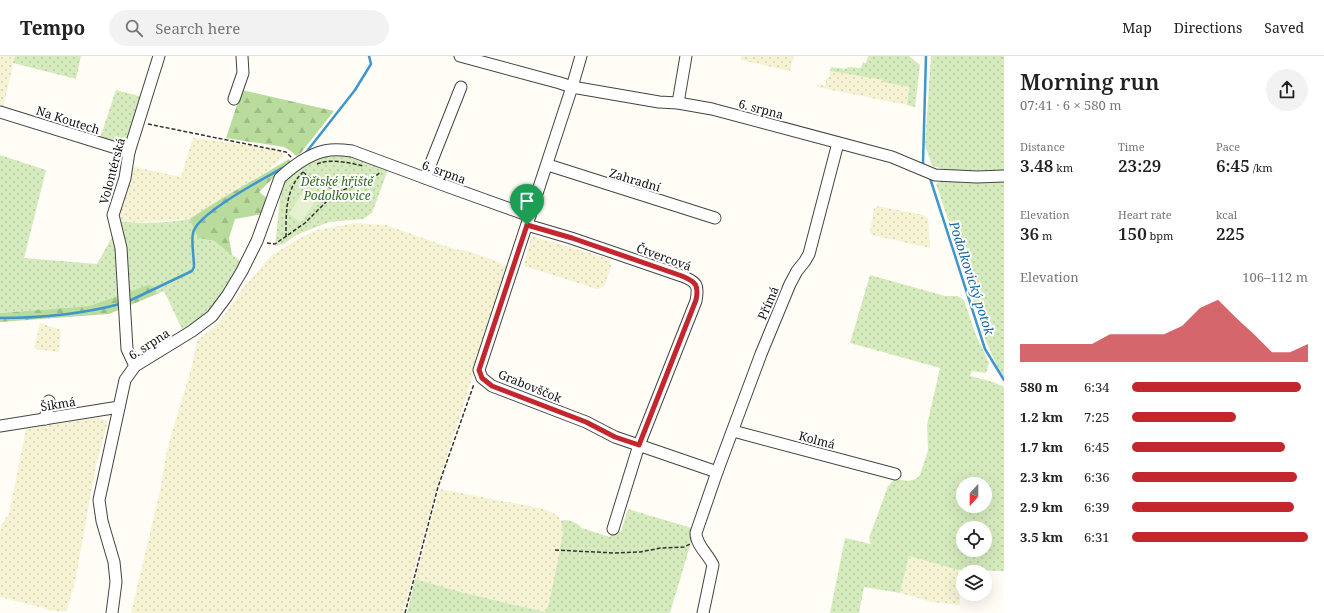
<!DOCTYPE html>
<html lang="en">
<head>
<meta charset="utf-8">
<style>
	body { margin:0; font-family:"Noto Serif",serif; background:#f2f2f2; color:#222; height:100vh; display:flex; flex-direction:column; font-size:15px; white-space:nowrap }
	* { box-sizing:border-box; margin:0 }
	p { font-size:13px; color:#767676 }
	.icon { flex:none; width:22px; height:22px; fill:none; stroke:currentColor; stroke-width:2; stroke-linecap:round; stroke-linejoin:round }
	.map { position:relative; flex:1; overflow:hidden }
	.sheet { display:flex; flex-direction:column; background:#fff; width:320px }
	.sheet>* { flex:none }
	.needle { width:26px; rotate:201deg }
	.controls { position:absolute; left:956px; top:421px; display:grid; gap:8px }
	.controls a { display:grid; place-items:center; width:36px; height:36px; border-radius:50%; background:#fff; box-shadow:0 4px 16px #0002; font-size:20px }
	.pin { position:absolute; display:grid; place-items:center; width:34px; height:34px; color:#fff; margin:-41px -17px; border-radius:50% 50% 50% 0; rotate:-45deg; box-shadow:0 0 4px #0007 }
	.pin .icon { rotate:45deg }
	.round { display:grid; place-items:center; flex:none; width:42px; height:42px; border-radius:21px; background:#f2f2f2 }
	.overview { display:flex; align-items:center; justify-content:space-between; height:68px; padding:0 16px }
	h1 { font-size:22px; font-weight:600; line-height:30px }
	.figures { display:grid; grid-template-columns:repeat(3,1fr); gap:6px; height:68px; padding:4px 16px }
	.figures div { display:grid; align-content:center }
	.figures b { font-size:17px; font-weight:600 }
	.figures small { font-size:11px; font-weight:400 }
	.figures p { font-size:11px }
	.chart { height:112px; padding:8px 16px }
	.chart p { display:flex; justify-content:space-between }
	.chart svg { width:100%; height:72px; margin-top:4px; fill:#c4262e; opacity:.7 }
	ul { padding:0 16px; list-style:none; font-size:13px }
	li { display:grid; grid-template-columns:64px 48px 1fr; align-items:center; height:30px }
	li i { height:10px; border-radius:5px; background:#c4262e }
	header { display:flex; align-items:center; gap:24px; box-sizing:border-box; height:56px; padding:0 20px; background:#fff; border-bottom:1px solid #e0e0e0 }
	header strong { font-size:19px }
	nav { display:flex; gap:22px; margin-inline-start:auto; font-size:14px }
	.search { width:280px; height:36px; background:#f2f2f2; display:flex; align-items:center; gap:10px; box-sizing:border-box; padding:0 14px; border-radius:22px; color:#767676; font-size:15px }
	main { display:flex; flex:1; min-height:0 }
	.map>svg:first-child { display:block }
	.farmland { fill:url(#farmland-dots) }
	.grass { fill:url(#grass-dots); fill-rule:evenodd }
	.forest { fill:url(#forest-firs) }
	.pitch { fill:#e6f2cf }
	.lines { fill:none; stroke-linecap:round; stroke-linejoin:round }
	.stream { stroke:#3f96cf; stroke-width:2.5 }
	.minor-casing { stroke:#444; stroke-width:13 }
	.path { stroke:#333; stroke-width:1.5; stroke-dasharray:4 2; stroke-linecap:butt }
	.minor { stroke:#fff; stroke-width:11 }
	.route-casing { stroke:#fff; stroke-width:8 }
	.route { stroke:#c4262e; stroke-width:5 }
	.labels { text-anchor:middle; dominant-baseline:central; stroke-width:4; stroke-linejoin:round; paint-order:stroke }
	.street-label { font-size:12px; fill:#111; stroke:#fff }
	.park-label { font-size:12px; font-style:italic; fill:#2f6b1f; stroke:#fff }
	.water-label { font-size:13px; font-style:italic; fill:#1768a6; stroke:#fff }
</style>
</head>
<body>
<header>
<strong>Tempo</strong>
<div class="search"><svg class="icon" aria-label="search" viewBox="0 0 24 24"><circle cx="10" cy="10" r="6"/><path d="M15 15l6 6"/></svg>Search here</div>
<nav><a>Map</a><a>Directions</a><a>Saved</a></nav>
</header>
<main>
<div class="map">
<svg width="1004" height="557" viewBox="0 0 1004 557">
	<defs>
		<pattern id="farmland-dots" width="8" height="8" patternUnits="userSpaceOnUse"><rect width="8" height="8" fill="#f6f3d4"/><path d="M2 2h.1M6 6h.1" fill="none" stroke="#d2cfb5" stroke-width="1.8" stroke-linecap="round"/></pattern>
		<pattern id="grass-dots" width="8" height="8" patternUnits="userSpaceOnUse"><rect width="8" height="8" fill="#d5ebbd"/><path d="M2 2h.1M6 6h.1" fill="none" stroke="#b6c8a1" stroke-width="1.8" stroke-linecap="round"/></pattern>
		<pattern id="forest-firs" width="22" height="20" patternUnits="userSpaceOnUse"><rect width="22" height="20" fill="#b9dc9c"/><path d="M5 1l3.5 6h-7zM16 11l3.5 6h-7z" fill="#9ebc85"/></pattern>
	</defs>
	<rect width="100%" height="100%" fill="#fffdf5"/>
	<g class="farmland">
		<path d="M 0,0 L 15,0 L 3,51 L 0,50 Z"/>
		<path d="M 741,0 L 794,0 L 790,15 L 741,4 Z"/>
		<path d="M 830,15 L 883,24 L 884,26 L 909,31 L 907,49 L 817,31 L 818,28 L 825,30 L 827,21 L 829,21 Z"/>
		<path d="M 193,82 L 256,90 L 277,95 L 282,97 L 283,101 L 266,116 L 191,162 L 166,165 L 135,166 L 121,165 L 120,163 L 120,157 L 130,114 L 135,111 L 181,121 Z"/>
		<path d="M 878,150 L 923,159 L 928,162 L 930,192 L 872,179 L 870,176 L 874,153 Z"/>
		<path d="M 355,167 L 386,169 L 454,193 L 468,195 L 496,205 L 506,210 L 506,214 L 436,436 L 417,503 L 403,557 L 131,557 L 160,435 L 166,399 L 175,366 L 191,314 L 197,285 L 219,267 L 243,232 L 272,199 L 302,181 L 317,174 Z"/>
		<path d="M 532,180 L 610,203 L 611,210 L 604,231 L 597,233 L 524,210 L 531,181 Z"/>
		<path d="M 40,267 L 61,274 L 59,296 L 34,293 Z"/>
		<path d="M 95,362 L 103,363 L 107,365 L 107,369 L 96,409 L 75,526 L 67,553 L 65,555 L 55,555 L 0,541 L 0,477 L 1,469 L 9,458 L 26,373 Z"/>
		<path d="M 440,433 L 544,453 L 557,459 L 561,465 L 563,476 L 549,547 L 545,556 L 461,536 L 415,523 Z"/>
		<path d="M 909,500 L 958,514 L 960,549 L 932,546 L 900,537 Z"/>
	</g>
	<g class="grass">
		<path d="M 15,0 L 81,0 L 76,23 L 13,7 Z"/>
		<path d="M 868,0 L 909,0 L 920,9 L 915,51 L 907,49 L 909,31 L 883,26 L 883,24 L 830,15 L 831,11 L 846,13 L 848,11 L 861,12 L 863,6 L 866,7 Z"/>
		<path d="M 931,0 L 1004,0 L 1004,114 L 953,115 L 932,110 L 925,89 Z"/>
		<path d="M 116,34 L 143,41 L 129,89 L 124,91 L 99,85 Z"/>
		<path d="M 332,97 L 350,98 L 388,114 L 372,157 L 363,163 L 329,166 L 296,179 L 284,188 L 275,190 L 280,143 L 283,129 L 292,117 L 311,103 Z"/>
		<path d="M 0,99 L 46,114 L 24,202 L 97,208 L 121,165 C 136,168 177,167 191,162 L 190,164 L 198,182 L 214,185 L 247,210 L 236,215 L 208,259 L 196,268 L 182,273 L 164,235 L 157,238 L 155,231 L 137,233 L 89,250 L 0,257 Z"/>
		<path d="M 1004,124 L 1004,321 L 996,308 L 982,276 L 966,217 L 936,128 L 941,125 Z"/>
		<path d="M 870,219 L 945,240 L 958,240 L 964,244 L 976,279 L 989,307 L 986,317 L 972,315 L 970,320 L 993,326 L 1004,331 L 1004,515 L 958,514 L 909,500 L 900,537 L 864,531 L 859,557 L 830,557 L 845,482 L 871,488 L 869,482 L 888,430 L 895,423 L 908,425 L 916,423 L 920,419 L 928,394 L 927,369 L 940,312 L 850,287 ZM 963,428 L 985,428 L 985,450 L 963,450 ZM 963,472 L 985,472 L 985,494 L 963,494 Z"/>
		<path d="M 628,453 L 695,473 L 670,557 L 407,557 L 415,523 L 461,536 L 545,556 L 549,547 L 558,503 L 563,476 L 561,465 C 567,462 578,467 582,472 L 610,481 L 612,476 L 616,477 L 621,475 Z"/>
	</g>
	<g class="forest">
		<path d="M 242,34 L 334,55 L 300,98 L 296,100 L 292,96 L 284,91 L 226,82 Z"/>
		<path d="M 289,103 L 292,109 L 272,123 L 259,136 L 267,142 L 263,158 L 235,163 L 229,182 L 232,199 L 214,185 L 198,182 L 190,164 L 191,162 C 223,141 256,123 289,103 Z"/>
		<path d="M 148,229 L 155,231 L 157,238 L 109,258 L 0,266 L 0,257 L 89,250 Z"/>
	</g>
	<path class="pitch" d="M 303,136 L 316,144 L 301,166 L 289,158 Z"/>
	<g class="lines">
		<g class="stream">
			<path d="M 304,99 L 355,34 L 371,8 L 369,0"/>
			<path d="M 924,111 L 923,107 L 926,0"/>
			<path d="M 930,122 L 985,293 L 1004,324"/>
			<path d="M 129,245 L 192,215 L 194,211 C 194,201 191,186 193,177 C 197,157 267,121 286,110"/>
			<path d="M 0,262 C 40,262 82,258 120,248"/>
		</g>
		<g class="minor-casing">
			<g id="minor">
				<path d="M 460,0 L 560,27 L 572,31 L 581,0"/>
				<path d="M 234,43 L 243,17 L 242,0"/>
				<path d="M 678,47 L 686,0"/>
				<path d="M 0,56 L 129,96"/>
				<path d="M 548,109 L 715,162"/>
				<path d="M 425,122 L 461,31"/>
				<path d="M 527,169 L 571,182 L 682,220 C 697,226 699,229 696,245 L 639,389 L 613,473"/>
				<path d="M 135,310 L 127,293 L 121,192 L 113,159 L 125,122 L 129,96 L 159,0"/>
				<path d="M 45,363 L 49,345"/>
				<path d="M 0,370 L 119,351"/>
				<path d="M 733,375 L 895,418"/>
				<path d="M 717,416 L 761,298 L 790,228 L 797,215 L 805,205 L 809,198 L 838,87"/>
				<path d="M 112,557 L 116,526 L 114,506 L 102,465 L 99,444 L 125,324 L 135,310 L 192,275 L 212,260 L 227,240 L 242,215 L 257,185 L 280,122 C 293,110 312,96 330,94 C 337,93 345,94 352,95 L 449,131 L 530,160"/>
				<path d="M 703,557 L 713,509 C 708,498 696,489 696,477 L 717,416 L 615,381 L 586,366 L 492,330 L 482,322 L 479,314 L 572,31 L 659,46 L 678,47 L 712,53 L 892,101 L 935,119 L 977,121 L 1004,120"/>
			</g>
		</g>
		<g class="path">
			<path d="M 148,68 L 286,96 L 291,101"/>
			<path d="M 317,108 C 332,102 349,107 364,110"/>
			<path d="M 303,116 C 314,126 326,132 340,134"/>
			<path d="M 286,181 C 286,158 285,133 303,116"/>
			<path d="M 267,187 L 275,188 L 305,167 L 335,137 L 370,124 L 381,116"/>
			<path d="M 555,494 L 615,497 L 640,496 L 661,492 L 684,491 L 690,488"/>
			<path d="M 405,557 L 438,431 L 474,328"/>
		</g>
		<use href="#minor" class="minor"/>
	</g>
	<g class="lines">
		<g class="route-casing">
			<path id="route" d="M 527,169 L 572,182 L 682,220 C 696,226 699,229 696,244 L 639,389 L 615,381 L 586,366 L 492,330 L 482,322 L 479,314 Z"/>
		</g>
		<use href="#route" class="route"/>
	</g>
	<g class="labels">
		<g class="street-label">
			<text transform="translate(761 53) rotate(15)">6. srpna</text>
			<text transform="translate(68 64) rotate(18)">Na Koutech</text>
			<text transform="translate(112 115) rotate(-75)">Volontérská</text>
			<text transform="translate(444 116) rotate(20)">6. srpna</text>
			<text transform="translate(635 124) rotate(17)">Zahradní</text>
			<text transform="translate(664 201) rotate(20)">Čtvercová</text>
			<text transform="translate(768 247) rotate(-67)">Přímá</text>
			<text transform="translate(149 288) rotate(-33)">6. srpna</text>
			<text transform="translate(530 330) rotate(22)">Grabovščok</text>
			<text transform="translate(58 348) rotate(-9)">Šikmá</text>
			<text transform="translate(817 384) rotate(15)">Kolmá</text>
		</g>
		<g class="park-label">
			<text x="337" y="125">Dětské hřiště<tspan x="337" dy="14">Podolkovice</tspan></text>
		</g>
		<g class="water-label">
			<text transform="translate(972 222) rotate(72)">Podolkovický potok</text>
		</g>
	</g>
</svg>
<div class="controls">
<a><svg class="needle" viewBox="-14 -14 28 28"><path d="M0-13l5 13h-10z" fill="#e53935"/><path d="M0 13l5-13h-10z" fill="#767676"/></svg></a>
<a><svg class="icon" aria-label="locate" viewBox="0 0 24 24"><circle cx="12" cy="12" r="6"/><path d="M12 2v4M12 18v4M2 12h4M18 12h4"/></svg></a>
<a><svg class="icon" aria-label="layers" viewBox="0 0 24 24"><path d="M12 4l9 5-9 5-9-5zM3 14l9 5 9-5"/></svg></a>
</div>
<div class="pin" style="left:527px;top:169px;background:#1e9e55"><svg class="icon" aria-label="arrive" viewBox="0 0 24 24"><path d="M6 21V4h12l-3 4 3 4H6"/></svg></div>
</div>
<section class="sheet">
<div class="overview"><div><h1>Morning run</h1><p>07:41 · 6 × 580 m</p></div><a class="round"><svg class="icon" aria-label="share" viewBox="0 0 24 24"><path d="M12 15V3M7 8l5-5 5 5M5 13v7h14v-7"/></svg></a></div>
<div class="figures">
<div><p>Distance</p><b>3.48<small> km</small></b></div>
<div><p>Time</p><b>23:29</b></div>
<div><p>Pace</p><b>6:45<small> /km</small></b></div>
</div>
<div class="figures">
<div><p>Elevation</p><b>36<small> m</small></b></div>
<div><p>Heart rate</p><b>150<small> bpm</small></b></div>
<div><p>kcal</p><b>225</b></div>
</div>
<div class="chart"><p><span>Elevation</span>106–112 m</p>
<svg viewBox="0 0 160 44" preserveAspectRatio="none"><path d="M0 44V33L10 33L20 33L30 33L40 33L50 27L60 27L70 27L80 27L90 22L100 11L110 6L120 17L130 27L140 38L150 38L160 33V44z"/></svg>
</div>
<ul>
<li><b>580 m</b>6:34<i style="width:96%"></i></li>
<li><b>1.2 km</b>7:25<i style="width:59%"></i></li>
<li><b>1.7 km</b>6:45<i style="width:87%"></i></li>
<li><b>2.3 km</b>6:36<i style="width:94%"></i></li>
<li><b>2.9 km</b>6:39<i style="width:92%"></i></li>
<li><b>3.5 km</b>6:31<i style="width:100%"></i></li>
</ul>
</section>
</main>
</body>
</html>
